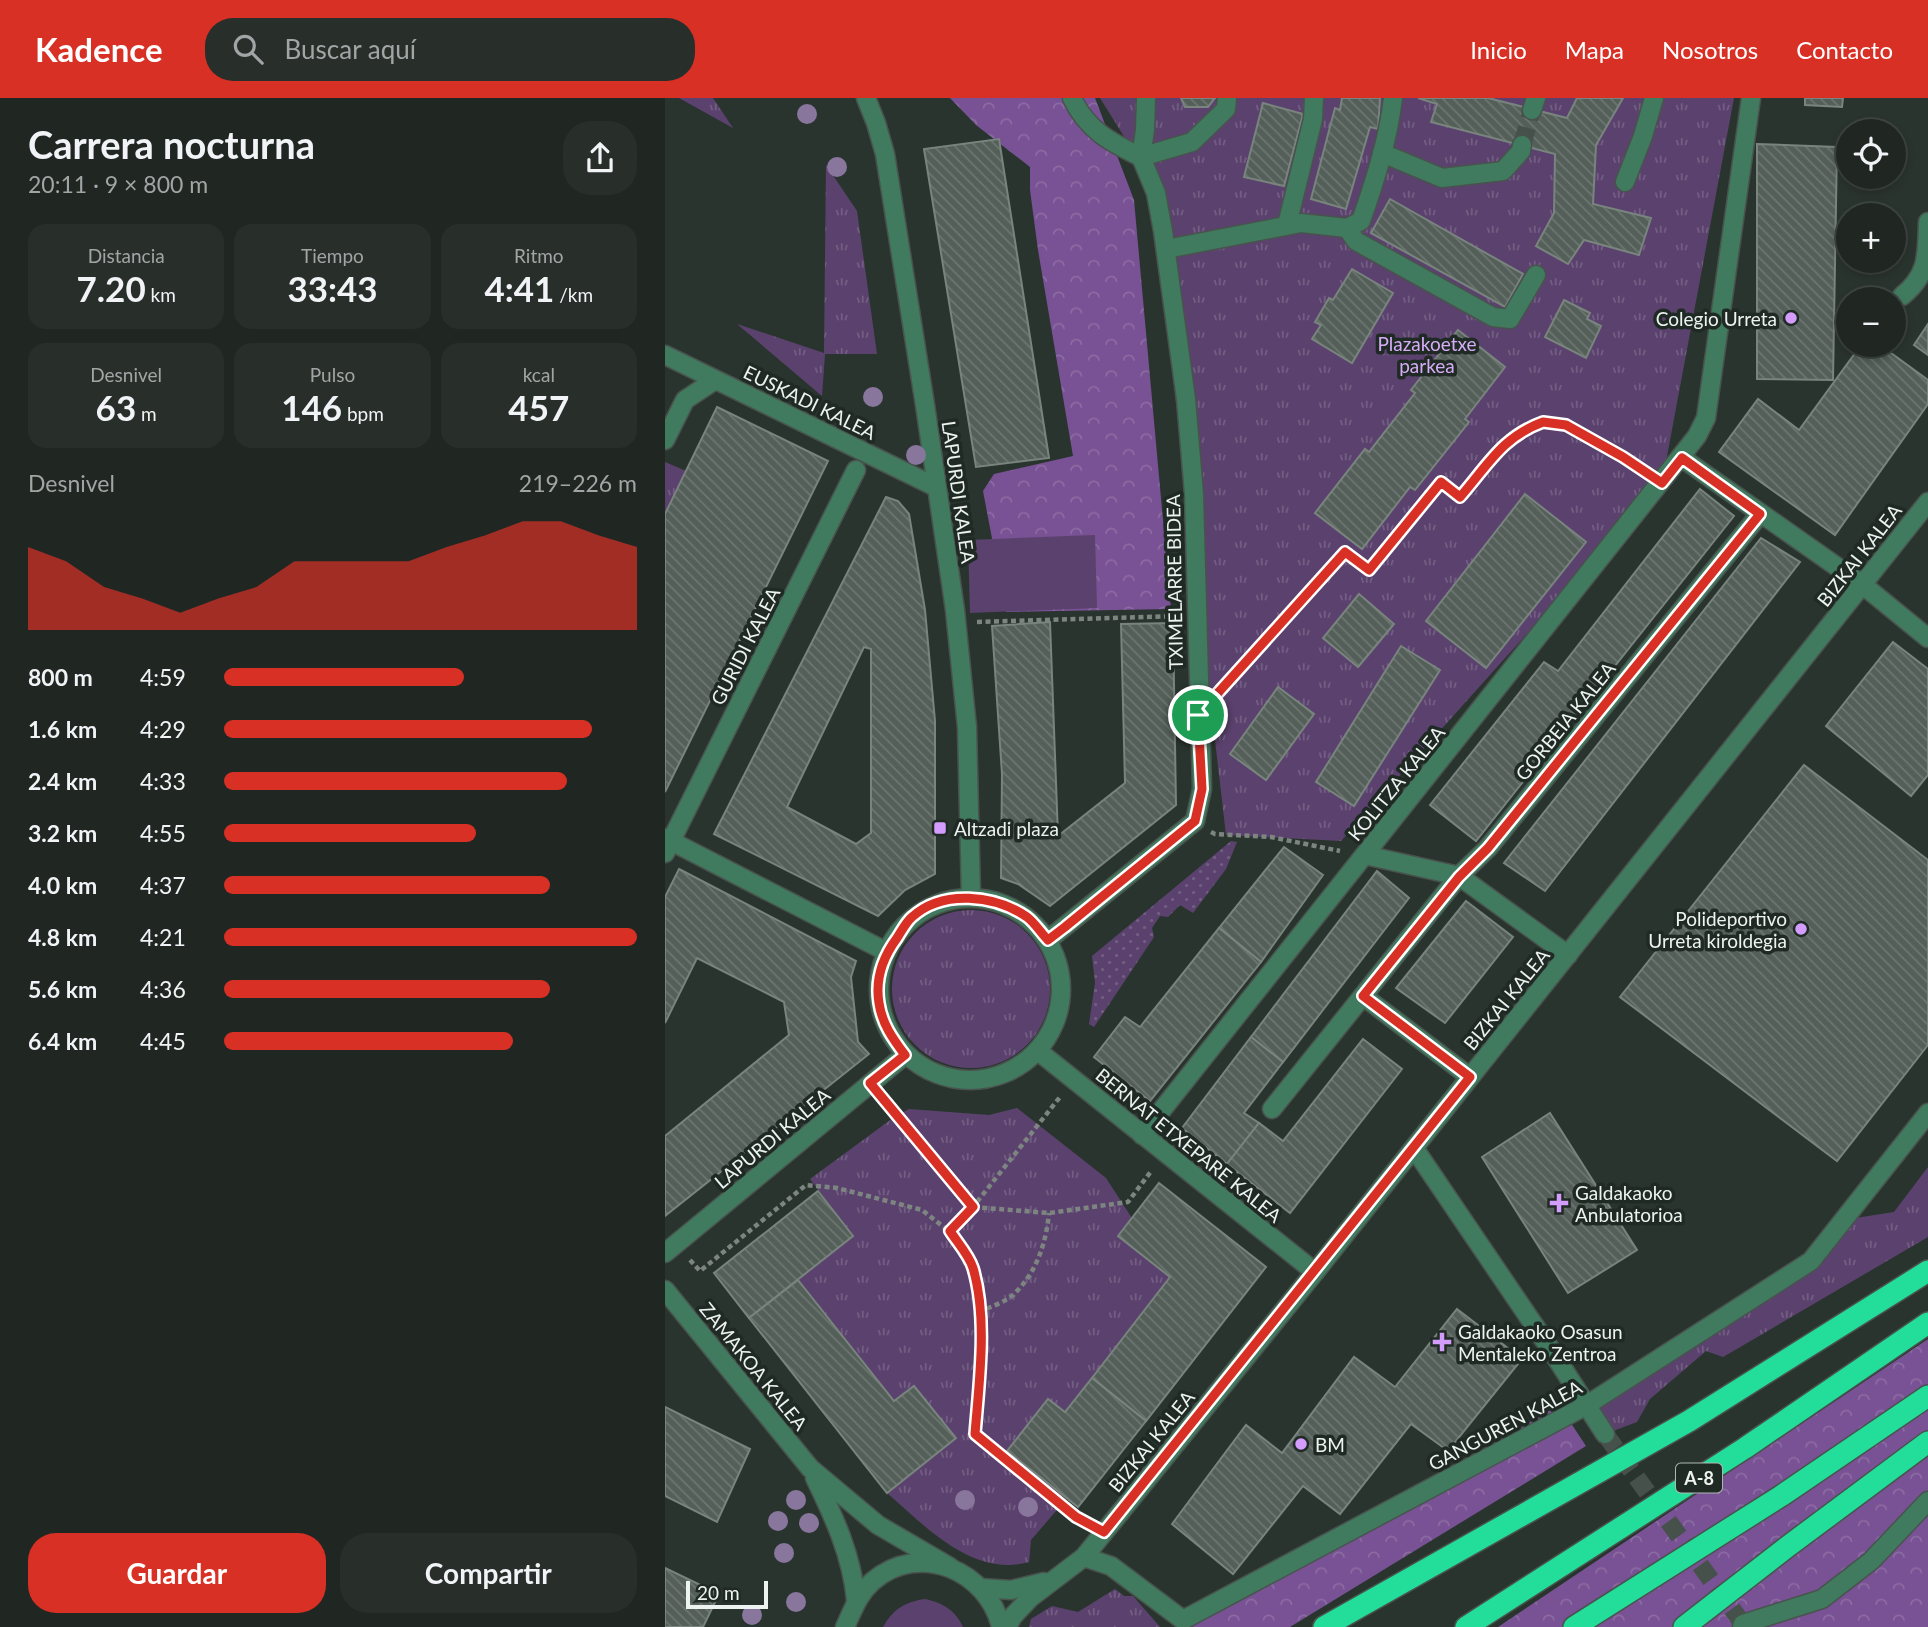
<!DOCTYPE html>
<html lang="es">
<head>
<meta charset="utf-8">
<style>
	body { margin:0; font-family:Lato,sans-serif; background:#282f2b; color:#f1f3f6; height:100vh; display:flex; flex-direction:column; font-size:26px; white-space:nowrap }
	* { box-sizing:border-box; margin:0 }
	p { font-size:23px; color:#a2a5a6 }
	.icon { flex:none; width:38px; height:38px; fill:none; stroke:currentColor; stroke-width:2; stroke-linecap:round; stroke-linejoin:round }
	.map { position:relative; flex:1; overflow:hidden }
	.drawer { display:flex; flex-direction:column; background:#202723; width:665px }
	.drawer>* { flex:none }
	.controls { position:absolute; left:1171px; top:21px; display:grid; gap:14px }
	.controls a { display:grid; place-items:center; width:70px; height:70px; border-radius:50%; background:#202723; box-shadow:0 4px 10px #0003,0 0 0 2px #3d4441; font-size:35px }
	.scale { position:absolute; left:21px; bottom:18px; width:82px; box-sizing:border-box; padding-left:7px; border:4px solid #edf3f0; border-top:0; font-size:19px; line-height:24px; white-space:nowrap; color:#edf3f0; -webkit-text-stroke:5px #202a25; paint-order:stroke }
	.pin { position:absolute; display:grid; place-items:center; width:60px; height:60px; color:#fff; margin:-30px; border:4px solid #fff; border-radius:50%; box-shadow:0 2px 7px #0007 }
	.round { display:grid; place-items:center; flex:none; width:74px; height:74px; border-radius:28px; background:#282f2b }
	.head { display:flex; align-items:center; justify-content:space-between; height:119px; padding:0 28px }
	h1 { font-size:38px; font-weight:700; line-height:52px }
	.figures { display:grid; grid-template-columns:repeat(3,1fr); gap:10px; height:119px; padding:7px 28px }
	.figures div { display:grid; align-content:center; border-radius:18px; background:#282f2b; text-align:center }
	.figures b { font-size:35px; font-weight:700 }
	.figures small { font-size:19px; font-weight:400 }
	.figures p { font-size:19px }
	.chart { height:196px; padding:14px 28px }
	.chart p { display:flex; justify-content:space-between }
	.chart svg { width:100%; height:126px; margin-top:7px; fill:#d93025; opacity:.7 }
	.primary-button { display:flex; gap:14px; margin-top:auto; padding:14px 28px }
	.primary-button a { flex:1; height:80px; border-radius:28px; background:#d93025; color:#fff; font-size:28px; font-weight:700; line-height:80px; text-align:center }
	.primary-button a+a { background:#282f2b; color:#f1f3f6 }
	ul { padding:0 28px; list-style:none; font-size:23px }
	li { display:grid; grid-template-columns:112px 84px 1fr; align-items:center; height:52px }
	li i { height:18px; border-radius:9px; background:#d93025 }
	header { display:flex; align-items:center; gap:42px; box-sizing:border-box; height:98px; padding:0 35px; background:#d93025; color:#fff }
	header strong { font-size:33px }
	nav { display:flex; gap:38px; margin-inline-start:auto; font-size:24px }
	.search { width:490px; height:63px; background:#282f2b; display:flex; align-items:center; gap:18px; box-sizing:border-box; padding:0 24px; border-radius:28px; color:#a2a5a6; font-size:26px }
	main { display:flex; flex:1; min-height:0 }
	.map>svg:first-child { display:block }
	.grass { fill:url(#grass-dots) }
	.forest { fill:url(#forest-crowns) }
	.park { fill:url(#park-tufts) }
	.garden { fill:#5b426e }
	.building { fill:url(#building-back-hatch); stroke:#78847d; stroke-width:2; fill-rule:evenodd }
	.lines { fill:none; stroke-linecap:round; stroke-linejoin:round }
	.minor-tunnel { stroke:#47514c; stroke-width:18; stroke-dasharray:18 9; stroke-linecap:butt }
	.minor-casing { stroke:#49534e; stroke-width:21 }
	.highway-casing { stroke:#49534e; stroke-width:24 }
	.path { stroke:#7d8581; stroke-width:4.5; stroke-dasharray:5 3.5; stroke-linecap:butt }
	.minor { stroke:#407a5f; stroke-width:18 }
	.highway { stroke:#22de9a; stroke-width:21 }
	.tree { fill:#89769d }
	.route-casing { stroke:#fff; stroke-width:14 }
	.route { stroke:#d93025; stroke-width:9 }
	.poi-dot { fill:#d39cfd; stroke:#202a25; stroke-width:2.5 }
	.labels { text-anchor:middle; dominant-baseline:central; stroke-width:7; stroke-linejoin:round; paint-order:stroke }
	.shield { fill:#202a25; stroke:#b0b7b3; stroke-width:2 }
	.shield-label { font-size:18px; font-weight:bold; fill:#edf3f0 }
	.poi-label { font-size:19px; fill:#edf3f0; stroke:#202a25; text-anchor:start }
	.park-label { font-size:19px; fill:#d6acf7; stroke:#202a25 }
	.street-label { font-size:19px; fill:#edf3f0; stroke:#202a25 }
</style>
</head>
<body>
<header>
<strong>Kadence</strong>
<div class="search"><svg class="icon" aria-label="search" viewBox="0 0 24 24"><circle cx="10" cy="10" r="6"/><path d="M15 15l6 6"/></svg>Buscar aquí</div>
<nav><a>Inicio</a><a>Mapa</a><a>Nosotros</a><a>Contacto</a></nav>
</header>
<main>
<section class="drawer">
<div class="head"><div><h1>Carrera nocturna</h1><p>20:11 · 9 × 800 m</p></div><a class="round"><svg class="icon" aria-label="share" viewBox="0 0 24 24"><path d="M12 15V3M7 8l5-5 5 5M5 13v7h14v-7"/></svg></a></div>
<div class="figures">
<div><p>Distancia</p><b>7.20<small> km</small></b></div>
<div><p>Tiempo</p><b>33:43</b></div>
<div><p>Ritmo</p><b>4:41<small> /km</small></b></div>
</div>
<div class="figures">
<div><p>Desnivel</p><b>63<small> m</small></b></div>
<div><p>Pulso</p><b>146<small> bpm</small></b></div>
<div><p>kcal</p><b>457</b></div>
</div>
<div class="chart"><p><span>Desnivel</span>219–226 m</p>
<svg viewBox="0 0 160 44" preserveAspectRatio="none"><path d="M0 44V15L10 20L20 29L30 33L40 38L50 33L60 29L70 20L80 20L90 20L100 20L110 15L120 11L130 6L140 6L150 11L160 15V44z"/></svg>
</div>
<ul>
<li><b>800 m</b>4:59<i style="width:58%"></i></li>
<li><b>1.6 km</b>4:29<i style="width:89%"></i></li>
<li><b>2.4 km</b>4:33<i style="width:83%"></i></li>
<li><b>3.2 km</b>4:55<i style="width:61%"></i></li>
<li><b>4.0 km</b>4:37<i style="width:79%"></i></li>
<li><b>4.8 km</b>4:21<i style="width:100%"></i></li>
<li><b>5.6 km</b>4:36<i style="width:79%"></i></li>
<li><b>6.4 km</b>4:45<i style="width:70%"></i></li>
</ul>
<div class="primary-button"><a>Guardar</a><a>Compartir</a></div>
</section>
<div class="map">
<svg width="1263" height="1529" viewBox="0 0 1263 1529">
	<defs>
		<pattern id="grass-dots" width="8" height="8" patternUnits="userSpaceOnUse" patternTransform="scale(1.75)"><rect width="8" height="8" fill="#5b426e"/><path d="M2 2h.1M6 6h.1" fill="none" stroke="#735e83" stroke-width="1.8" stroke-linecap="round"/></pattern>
		<pattern id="forest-crowns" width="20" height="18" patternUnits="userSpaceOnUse" patternTransform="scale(1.75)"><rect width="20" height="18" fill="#785294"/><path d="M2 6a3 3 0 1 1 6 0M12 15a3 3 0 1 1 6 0" fill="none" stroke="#8c6ba3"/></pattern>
		<pattern id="park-tufts" width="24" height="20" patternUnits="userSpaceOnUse" patternTransform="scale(1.75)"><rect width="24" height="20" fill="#5b426e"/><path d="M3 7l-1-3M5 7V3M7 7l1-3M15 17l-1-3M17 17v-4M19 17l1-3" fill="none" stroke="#735e83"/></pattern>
		<pattern id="building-back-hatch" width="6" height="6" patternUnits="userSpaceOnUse" patternTransform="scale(1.75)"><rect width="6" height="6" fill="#545f59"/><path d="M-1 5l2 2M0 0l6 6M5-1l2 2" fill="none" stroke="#6d7671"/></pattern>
	</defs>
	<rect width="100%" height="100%" fill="#2a342f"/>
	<path class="grass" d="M 566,743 L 572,744 L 561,771 L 528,815 L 515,807 L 503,819 L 495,818 L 487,830 L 489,839 L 429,929 L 424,926 L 430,885 L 427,858 Z"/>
	<g class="forest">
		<path d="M 285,0 L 430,0 L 469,102 L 506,511 L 341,514 L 318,393 L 329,376 L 408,358 L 373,152 L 365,92 L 365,69 L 311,27 Z"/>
		<path d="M 1263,1241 L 1263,1529 L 833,1529 Z"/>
		<path d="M 894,1307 L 921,1348 L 625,1529 L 516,1529 Z"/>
	</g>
	<g class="park">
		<path d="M 14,0 L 48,0 L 68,30 Z"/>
		<path d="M 435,0 L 1069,0 L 997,385 L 676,743 L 561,737 L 485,80 Z"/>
		<path d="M 161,67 L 192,113 L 212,256 L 160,256 L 157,298 L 72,226 L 159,255 Z"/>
		<path d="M 0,364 L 21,373 L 0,416 Z"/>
		<circle cx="306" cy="891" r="79"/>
		<path d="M 352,1010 L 441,1080 L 505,1179 L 400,1314 L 397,1406 L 366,1442 L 364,1464 C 308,1480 260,1428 222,1395 L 291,1340 L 249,1288 L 229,1303 L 133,1182 L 188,1138 L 145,1081 L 228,1020 L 244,1011 L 324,1017 Z"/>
		<path d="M 1263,1069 L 1263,1139 L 1058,1259 L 1041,1253 L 985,1301 L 972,1324 L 940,1336 L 922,1307 L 1146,1163 L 1178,1122 L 1229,1114 Z"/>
		<path d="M 450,1491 L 459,1498 L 468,1498 L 495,1529 L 364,1529 L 366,1521 L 387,1508 L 413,1514 Z"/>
	</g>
	<g class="garden">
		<path d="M 430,437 L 432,510 L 305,515 L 303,442 Z"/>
		<path d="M 260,1501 C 278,1505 290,1512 298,1529 L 218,1529 C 228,1511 240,1504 260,1501 Z"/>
	</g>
	<g class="building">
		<path d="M 516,0 L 550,0 L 543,9 L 520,9 Z"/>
		<path d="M 677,0 L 715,0 L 713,31 L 705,29 L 681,111 L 646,101 L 670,10 L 675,12 Z"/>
		<path d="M 753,0 L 823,0 L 902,20 L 912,0 L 958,0 L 931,47 L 928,106 L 986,120 L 974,157 L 919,142 L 903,166 L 871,148 L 889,115 L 890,56 L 766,24 L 772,6 Z"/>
		<path d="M 1140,0 L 1178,0 L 1177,9 L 1140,7 Z"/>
		<path d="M 598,5 L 638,16 L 619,88 L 579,79 Z"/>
		<path d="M 334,41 L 384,360 L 311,369 L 259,51 Z"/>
		<path d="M 1092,46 L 1172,49 L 1168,282 L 1092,281 Z"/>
		<path d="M 725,101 L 858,176 L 840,209 L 706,135 Z"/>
		<path d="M 687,171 L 728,195 L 687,265 L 647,241 L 656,227 L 650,224 L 664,200 L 668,202 Z"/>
		<path d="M 899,202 L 925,215 L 922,221 L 936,228 L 921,260 L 880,239 Z"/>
		<path d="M 1263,226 L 1263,257 L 1249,247 Z"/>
		<path d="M 793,232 L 840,269 L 800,321 L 804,324 L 750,392 L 745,389 L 697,451 L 650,415 L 700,351 L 704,354 L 750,295 L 746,292 Z"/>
		<path d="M 1196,247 L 1215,247 L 1263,282 L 1263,306 L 1170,437 L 1054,354 L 1093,301 L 1134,332 Z"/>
		<path d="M 52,309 L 163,363 L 0,694 L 0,416 Z"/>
		<path d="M 1035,391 L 1069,418 L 811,743 L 765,707 L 879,564 L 893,573 Z"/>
		<path d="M 860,396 L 921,444 L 821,570 L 761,523 Z"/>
		<path d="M 221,399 L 233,403 L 244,416 L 260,512 L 270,623 L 270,776 L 240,792 L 213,818 L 49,736 ZM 199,549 L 206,551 L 206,735 L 191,746 L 122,709 Z"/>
		<path d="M 1096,440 L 1135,464 L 880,793 L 839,765 Z"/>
		<path d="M 694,496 L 729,526 L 693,569 L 658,540 Z"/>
		<path d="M 385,524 L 393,738 L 460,685 L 456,526 L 508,525 L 511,707 L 385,808 L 353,786 L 336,780 L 337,676 L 327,528 Z"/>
		<path d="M 1228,544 L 1263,571 L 1263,677 L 1246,698 L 1161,628 Z"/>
		<path d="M 736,548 L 775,572 L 689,708 L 651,684 Z"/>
		<path d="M 613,589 L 649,616 L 601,682 L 565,656 Z"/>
		<path d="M 1139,667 L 1263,762 L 1263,947 L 1172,1063 L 955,899 Z"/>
		<path d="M 619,749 L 658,777 L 596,864 L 554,830 Z"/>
		<path d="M 14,771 L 191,863 L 186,879 L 193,944 L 204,956 L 0,1118 L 0,1038 L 124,937 L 119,904 L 32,860 L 0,925 L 0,799 Z"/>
		<path d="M 712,773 L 744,800 L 618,964 L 586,939 Z"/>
		<path d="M 801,803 L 848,839 L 780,925 L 731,890 Z"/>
		<path d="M 554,830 L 596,864 L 485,1003 L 429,959 L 460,919 L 475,929 Z"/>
		<path d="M 586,939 L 618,964 L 579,1015 L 594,1025 L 562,1066 L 517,1030 Z"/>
		<path d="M 698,941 L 737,971 L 625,1115 L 562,1066 L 594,1025 L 618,1043 Z"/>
		<path d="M 885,1015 L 972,1152 L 903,1195 L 817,1059 Z"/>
		<path d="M 494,1085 L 601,1169 L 481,1323 L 427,1280 L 505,1179 L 453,1138 Z"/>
		<path d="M 153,1093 L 188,1138 L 84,1220 L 49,1175 Z"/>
		<path d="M 133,1182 L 229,1303 L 249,1288 L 291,1340 L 222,1395 L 84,1220 Z"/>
		<path d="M 792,1211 L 857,1261 L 783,1353 L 746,1326 L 675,1416 L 638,1388 L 568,1476 L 507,1426 L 581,1327 L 617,1355 L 689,1259 L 730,1289 Z"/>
		<path d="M 427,1280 L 481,1323 L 413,1409 L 342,1353 L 383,1301 L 400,1314 Z"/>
		<path d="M 0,1309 L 85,1351 L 52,1424 L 0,1398 Z"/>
		<path d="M 0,1470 L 54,1496 L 38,1529 L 0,1529 Z"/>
	</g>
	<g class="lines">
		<g class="minor-tunnel">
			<path d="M 857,47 L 867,12"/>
			<path d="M 940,1336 L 1078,1526"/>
		</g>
		<g class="minor-casing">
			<g id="minor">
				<path d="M 201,0 L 211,25 L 220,56 L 260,307 L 290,512 L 302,629 L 306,799"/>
				<path d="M 407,0 C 422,32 445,44 476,59 L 527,44 L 561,11 L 562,0"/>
				<path d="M 867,12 L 871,0"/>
				<path d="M 717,55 L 777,80 L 838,73 L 856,53 L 857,47"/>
				<path d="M 476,59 L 480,32 L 481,0"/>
				<path d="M 960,84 L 978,38 L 989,0"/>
				<path d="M 622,127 L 648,21 L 649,0"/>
				<path d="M 682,130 L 691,143 L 828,219 L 845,221 L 871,177"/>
				<path d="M 682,130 L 696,123 C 710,83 723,42 728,0"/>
				<path d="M 501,151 L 636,125 L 682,130"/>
				<path d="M 1237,198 C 1263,177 1262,159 1263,124"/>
				<path d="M 0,257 L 271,389"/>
				<path d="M 0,342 L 20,302 L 50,282"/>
				<path d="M 1017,360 L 1198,487 L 1263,540"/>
				<path d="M 0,740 L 222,854"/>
				<path d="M 0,755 L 191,372"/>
				<path d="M 700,757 L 794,778 L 823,750 L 1095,416"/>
				<circle cx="305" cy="891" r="91"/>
				<path d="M 383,842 L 530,723 L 537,691 L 529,396 L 521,301 L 498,133 L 491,95 L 476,59"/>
				<path d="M 698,898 L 805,979"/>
				<path d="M 373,953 L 650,1174"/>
				<path d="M 607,1011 L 794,778 L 903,857"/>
				<path d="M 477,1037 L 1032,338 L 1041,320 L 1086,0"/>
				<path d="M 749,1050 L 888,1255 L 940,1336"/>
				<path d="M 0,1155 L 240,957"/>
				<path d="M 0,1192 L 145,1370 L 213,1427 L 285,1469"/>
				<path d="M 150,1380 C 169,1419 187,1458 191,1502"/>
				<path d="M 419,1459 L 446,1468 L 518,1522 L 922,1307 L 1146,1163 L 1263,1015"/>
				<path d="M 316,1490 L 346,1492 L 379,1484"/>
				<path d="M 180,1529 C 188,1512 193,1496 208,1483 C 255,1443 323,1473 336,1529"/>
				<path d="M 342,1529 L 348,1518 L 365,1500 L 419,1459 L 650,1174 L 1263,404"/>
				<path d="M 1077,1529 L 1078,1526 L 1157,1501 L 1206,1463 L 1263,1403"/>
			</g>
		</g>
		<g class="highway-casing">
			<g id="highway">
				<path d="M 659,1529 L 1024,1323 L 1263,1173"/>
				<path d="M 801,1529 L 1080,1350 L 1263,1225"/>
				<path d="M 909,1529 L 1116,1398 L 1263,1298"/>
				<path d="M 1019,1529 L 1122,1449 L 1263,1344"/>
			</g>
		</g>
		<g class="path">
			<path d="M 312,524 L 513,518"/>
			<path d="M 557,591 L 680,454 L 704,472 L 776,384 L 795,399 L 835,349 L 858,331 L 878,324 L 901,327 L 979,373"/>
			<path d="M 546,734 L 550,736 L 606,739 L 675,753"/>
			<path d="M 220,1003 L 308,1109 L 395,999"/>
			<path d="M 285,1133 L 308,1109 L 384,1115 L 463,1104 L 487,1072"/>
			<path d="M 25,1162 L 35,1173 L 141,1087 L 172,1090 L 257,1112 L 285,1134 L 307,1168 L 314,1207 L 315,1275 L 310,1336 L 411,1419 L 420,1424"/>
			<path d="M 314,1214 C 325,1209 341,1204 349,1196 C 372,1174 381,1145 384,1115"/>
		</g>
		<use href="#minor" class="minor"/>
		<use href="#highway" class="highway"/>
	</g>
	<g class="tree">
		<circle cx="142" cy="16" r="10"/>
		<circle cx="172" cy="69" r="10"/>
		<circle cx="208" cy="299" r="10"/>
		<circle cx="251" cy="357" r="10"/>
		<circle cx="131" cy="1402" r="10"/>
		<circle cx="300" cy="1402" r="10"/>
		<circle cx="363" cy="1409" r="10"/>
		<circle cx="113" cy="1423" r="10"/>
		<circle cx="144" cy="1425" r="10"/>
		<circle cx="119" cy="1455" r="10"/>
		<circle cx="131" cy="1504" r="10"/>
		<circle cx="87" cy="1517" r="10"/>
	</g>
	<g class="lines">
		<g class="route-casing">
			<path id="route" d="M 878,324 L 901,327 L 958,359 L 997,385 L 1017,360 L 1095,416 L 823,750 L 794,779 L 698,898 L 805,979 L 439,1434 L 411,1419 L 310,1336 C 314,1285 323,1220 308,1170 C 304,1157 292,1144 285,1133 L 308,1109 L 205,985 L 240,957 C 228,941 217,926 214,905 C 210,881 218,859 232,840 C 236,834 241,824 247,819 C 278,791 330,797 362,819 C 370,825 376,835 383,842 L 400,829 L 530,723 L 537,691 L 533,617 L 680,454 L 704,472 L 776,384 L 795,399 C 823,367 837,339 878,324 Z"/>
		</g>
		<use href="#route" class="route"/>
	</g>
	<g class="poi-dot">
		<circle cx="1126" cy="220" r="7"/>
		<rect x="268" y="723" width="14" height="14" rx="3.5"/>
		<circle cx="1136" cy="831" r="7"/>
		<path d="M890.5 1094.5h7v7h7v7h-7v7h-7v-7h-7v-7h7z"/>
		<path d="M773.5 1233.5h7v7h7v7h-7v7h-7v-7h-7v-7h7z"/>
		<circle cx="636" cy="1346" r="7"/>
	</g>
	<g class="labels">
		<rect class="shield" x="1011" y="1365.5" width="46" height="29" rx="5"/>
		<g class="shield-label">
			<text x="1034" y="1380">A-8</text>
		</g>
		<g class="poi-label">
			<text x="1112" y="220" text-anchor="end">Colegio Urreta</text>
			<text x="289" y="730">Altzadi plaza</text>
			<text x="1122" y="820" text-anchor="end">Polideportivo<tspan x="1122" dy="22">Urreta kiroldegia</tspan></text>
			<text x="910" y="1094">Galdakaoko<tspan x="910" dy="22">Anbulatorioa</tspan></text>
			<text x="793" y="1233">Galdakaoko Osasun<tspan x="793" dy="22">Mentaleko Zentroa</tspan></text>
			<text x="650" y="1346">BM</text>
		</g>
		<g class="park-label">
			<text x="762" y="245">Plazakoetxe<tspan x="762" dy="22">parkea</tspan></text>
		</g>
		<g class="street-label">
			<text transform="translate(145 304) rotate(26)">EUSKADI KALEA</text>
			<text transform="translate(294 394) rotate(82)">LAPURDI KALEA</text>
			<text transform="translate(1194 457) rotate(-52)">BIZKAI KALEA</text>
			<text transform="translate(509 484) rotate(-91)">TXIMELARRE BIDEA</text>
			<text transform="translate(80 548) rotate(-63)">GURIDI KALEA</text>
			<text transform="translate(900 623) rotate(-51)">GORBEIA KALEA</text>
			<text transform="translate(731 685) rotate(-51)">KOLITZA KALEA</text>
			<text transform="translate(841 901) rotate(-51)">BIZKAI KALEA</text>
			<text transform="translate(107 1040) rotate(-40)">LAPURDI KALEA</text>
			<text transform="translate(524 1047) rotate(39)">BERNAT ETXEPARE KALEA</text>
			<text transform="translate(89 1268) rotate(51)">ZAMAKOA KALEA</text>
			<text transform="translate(840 1327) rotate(-28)">GANGUREN KALEA</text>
			<text transform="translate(486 1343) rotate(-51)">BIZKAI KALEA</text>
		</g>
	</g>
</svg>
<div class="controls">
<a><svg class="icon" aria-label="locate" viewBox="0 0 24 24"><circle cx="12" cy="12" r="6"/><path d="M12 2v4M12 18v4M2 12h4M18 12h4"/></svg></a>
<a>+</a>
<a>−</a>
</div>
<div class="scale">20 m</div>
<div class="pin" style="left:533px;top:617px;background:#1e9e55"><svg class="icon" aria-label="arrive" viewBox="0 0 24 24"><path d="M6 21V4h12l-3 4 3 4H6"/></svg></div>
</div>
</main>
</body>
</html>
